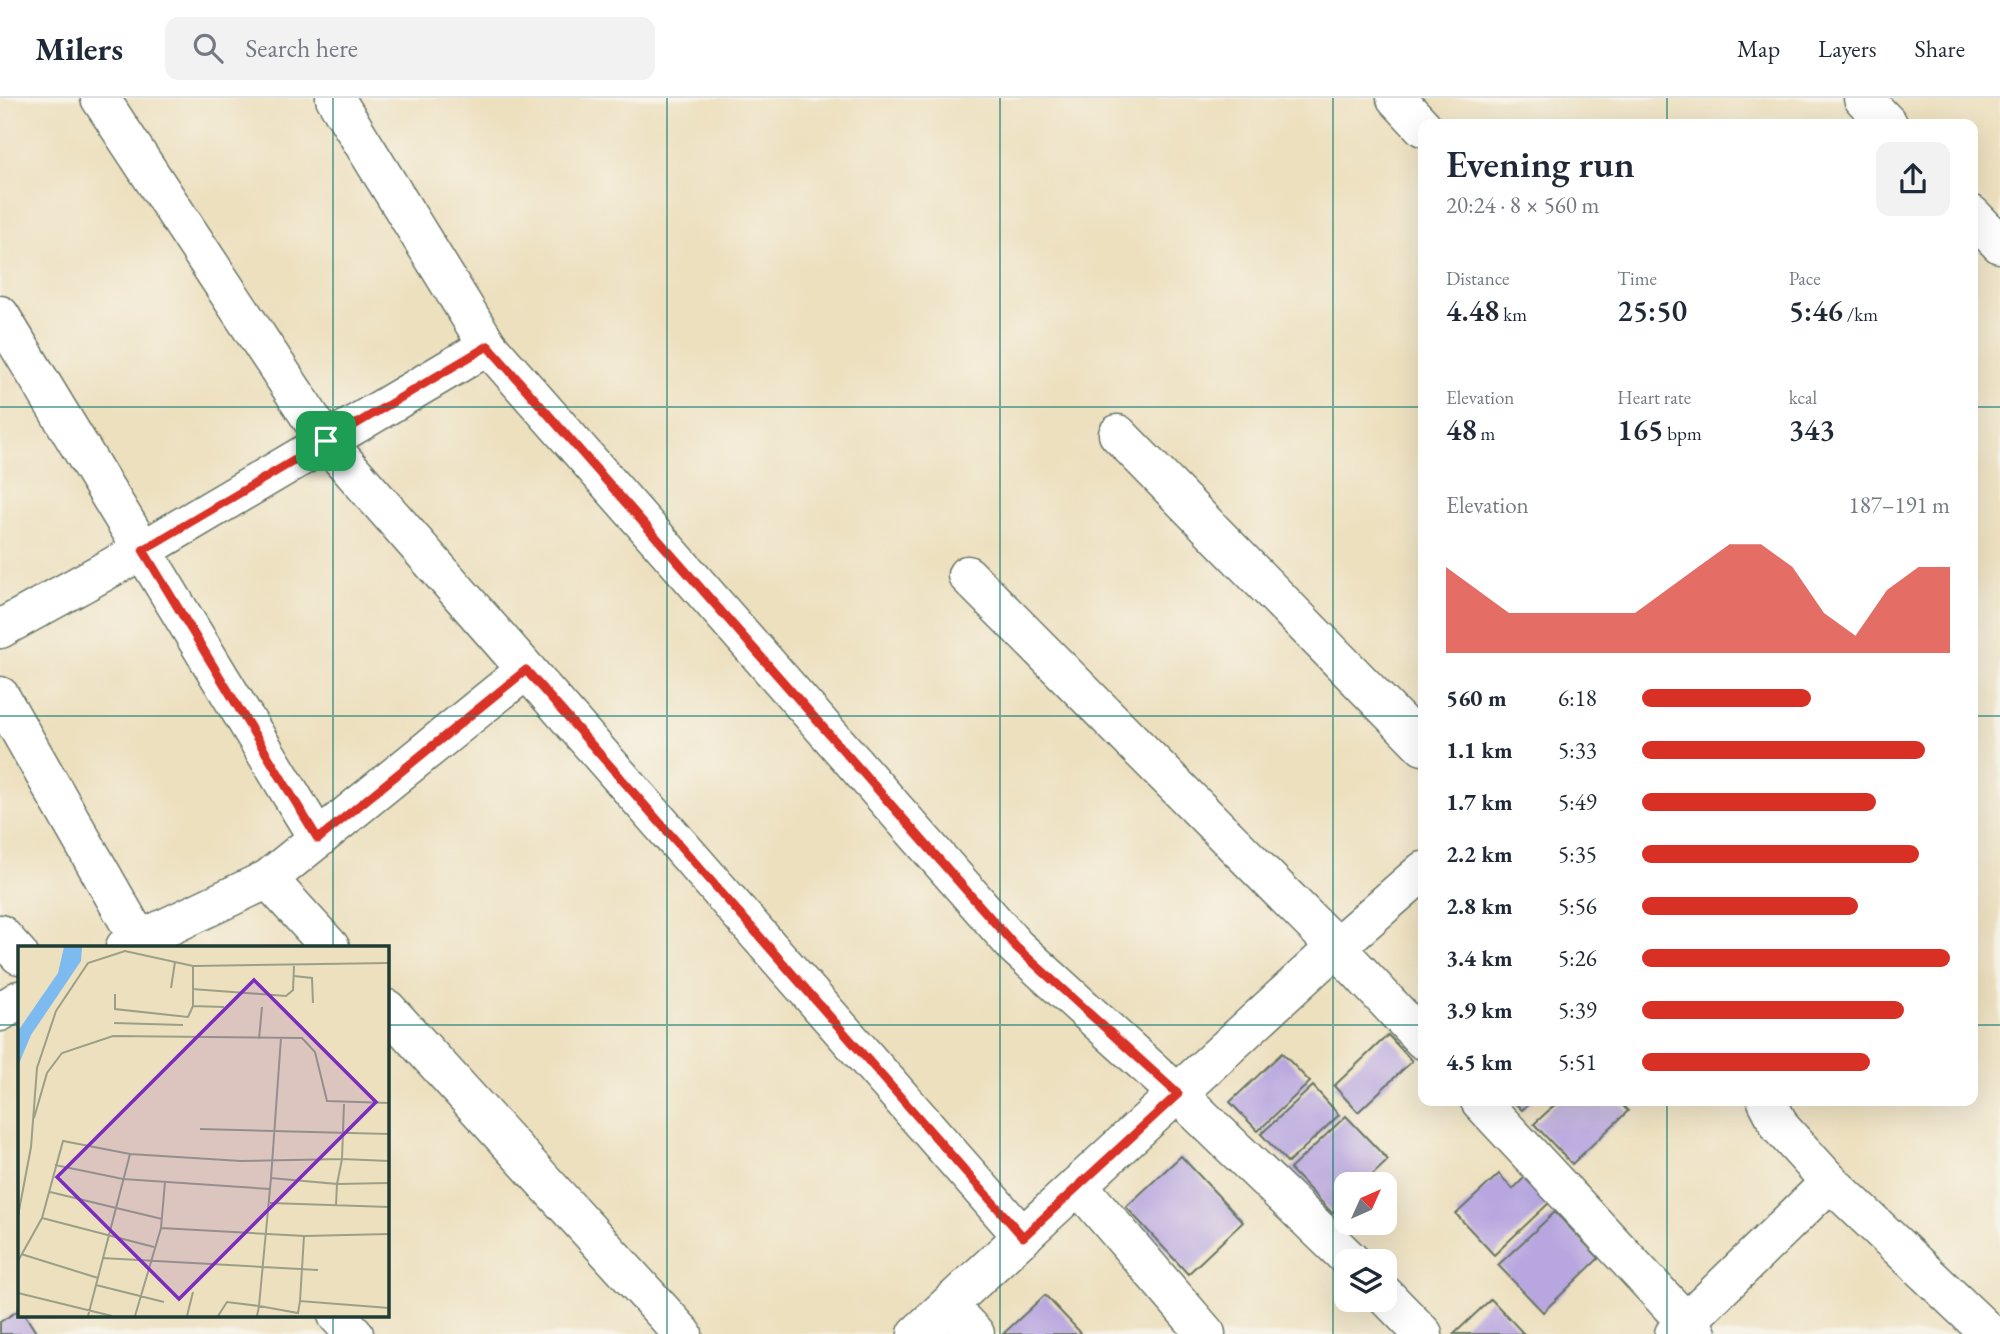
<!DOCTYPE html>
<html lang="en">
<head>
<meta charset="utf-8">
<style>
	body { margin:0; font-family:"EB Garamond",serif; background:#f2f2f3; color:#1f2937; height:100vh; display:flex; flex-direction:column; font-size:26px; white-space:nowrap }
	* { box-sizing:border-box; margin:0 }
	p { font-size:23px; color:#747a83 }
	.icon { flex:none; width:38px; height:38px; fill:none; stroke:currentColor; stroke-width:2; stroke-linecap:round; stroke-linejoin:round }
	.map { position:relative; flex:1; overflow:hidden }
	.sheet { position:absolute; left:1418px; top:21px; width:560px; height:987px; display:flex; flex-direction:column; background:#fff; border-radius:14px; box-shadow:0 7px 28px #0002 }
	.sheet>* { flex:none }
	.needle { width:46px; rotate:45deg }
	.tools { position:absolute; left:1334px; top:1074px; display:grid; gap:14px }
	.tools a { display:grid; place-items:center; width:63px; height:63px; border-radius:14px; background:#fff; box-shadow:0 7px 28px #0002; font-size:35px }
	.pin { position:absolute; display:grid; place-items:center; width:60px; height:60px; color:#fff; margin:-30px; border-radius:14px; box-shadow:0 4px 10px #0006 }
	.round { display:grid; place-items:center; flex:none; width:74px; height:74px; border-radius:14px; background:#f2f2f3 }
	.head { display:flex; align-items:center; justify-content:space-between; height:119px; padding:0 28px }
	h1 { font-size:38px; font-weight:600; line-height:52px }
	.metrics { display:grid; grid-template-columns:repeat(3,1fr); gap:10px; height:119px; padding:7px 28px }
	.metrics div { display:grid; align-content:center }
	.metrics b { font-size:30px; font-weight:600 }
	.metrics small { font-size:19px; font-weight:400 }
	.metrics p { font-size:19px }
	.chart { height:196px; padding:14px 28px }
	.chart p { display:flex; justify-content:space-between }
	.chart svg { width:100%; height:126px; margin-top:7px; fill:#d93025; opacity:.7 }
	ul { padding:0 28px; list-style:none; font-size:23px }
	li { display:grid; grid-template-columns:112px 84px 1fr; align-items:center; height:52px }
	li i { height:18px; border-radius:9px; background:#d93025 }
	header { display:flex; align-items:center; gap:42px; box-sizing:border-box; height:98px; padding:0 35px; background:#fff; border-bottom:2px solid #e0e1e3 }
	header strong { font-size:33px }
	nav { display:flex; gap:38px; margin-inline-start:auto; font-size:24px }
	.search { width:490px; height:63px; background:#f2f2f3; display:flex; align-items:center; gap:18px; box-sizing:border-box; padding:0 24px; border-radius:14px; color:#747a83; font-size:26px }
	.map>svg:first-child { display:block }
	.building { fill:#b7a6df }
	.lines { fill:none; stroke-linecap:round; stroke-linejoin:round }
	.minor-casing { stroke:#677665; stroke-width:41 }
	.minor { stroke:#fff; stroke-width:38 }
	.route-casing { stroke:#fff; stroke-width:14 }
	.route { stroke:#d93025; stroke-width:9 }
	.grid { fill:none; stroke:#0f766e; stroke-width:2; stroke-opacity:0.55 }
	.inset-road { fill:none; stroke:#9b9f87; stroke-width:2 }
	.view { fill:#7b2cbf; fill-opacity:0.15; stroke:#7b2cbf; stroke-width:3.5 }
	.inset-edge { fill:none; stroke:#1f3d34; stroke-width:3.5 }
</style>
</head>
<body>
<header>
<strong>Milers</strong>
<div class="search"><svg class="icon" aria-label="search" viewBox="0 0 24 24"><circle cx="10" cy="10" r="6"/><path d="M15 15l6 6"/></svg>Search here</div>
<nav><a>Map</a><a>Layers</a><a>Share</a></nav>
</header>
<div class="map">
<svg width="2000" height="1236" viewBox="0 0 2000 1236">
	<rect width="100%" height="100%" fill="#f7f3e8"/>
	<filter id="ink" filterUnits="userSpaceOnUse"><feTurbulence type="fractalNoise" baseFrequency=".0143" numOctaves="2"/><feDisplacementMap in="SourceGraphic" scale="14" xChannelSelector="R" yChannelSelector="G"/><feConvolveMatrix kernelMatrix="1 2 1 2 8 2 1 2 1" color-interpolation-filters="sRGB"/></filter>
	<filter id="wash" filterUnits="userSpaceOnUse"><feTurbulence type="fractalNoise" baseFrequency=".00686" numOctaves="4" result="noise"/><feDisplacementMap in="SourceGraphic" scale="28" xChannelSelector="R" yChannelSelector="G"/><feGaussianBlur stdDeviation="1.57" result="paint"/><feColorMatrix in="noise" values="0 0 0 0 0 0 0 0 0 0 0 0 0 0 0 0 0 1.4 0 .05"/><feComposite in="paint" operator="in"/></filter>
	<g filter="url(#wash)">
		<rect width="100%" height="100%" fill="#ede0bf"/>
		<g id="blocks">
			<g class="building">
				<path d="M 1388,937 L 1412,963 L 1358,1014 L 1334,988 Z"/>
				<path d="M 1282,955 L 1310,984 L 1258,1033 L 1230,1004 Z"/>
				<path d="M 1313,988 L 1339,1017 L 1288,1065 L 1261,1036 Z"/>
				<path d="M 1513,1003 L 1532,1003 L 1522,1012 Z"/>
				<path d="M 1559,1003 L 1618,1003 L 1628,1013 L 1572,1066 L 1534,1026 Z"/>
				<path d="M 1346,1018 L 1388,1062 L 1362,1087 L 1346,1087 L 1346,1102 L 1332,1115 L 1290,1071 Z"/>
				<path d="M 1181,1058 L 1243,1124 L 1188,1176 L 1126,1109 Z"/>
				<path d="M 1499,1076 L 1513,1091 L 1525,1079 L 1549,1105 L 1494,1157 L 1456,1116 Z"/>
				<path d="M 1555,1114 L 1599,1160 L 1543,1214 L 1498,1167 Z"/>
				<path d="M 1045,1197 L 1082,1236 L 1003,1236 Z"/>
				<path d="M 1491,1201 L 1524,1236 L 1454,1236 Z"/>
				<path d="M 19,1212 L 19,1217 L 25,1217 L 37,1236 L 0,1236 L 0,1224 Z"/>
			</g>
		</g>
	</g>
	<g filter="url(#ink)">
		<use href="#blocks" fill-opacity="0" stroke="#677665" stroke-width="2"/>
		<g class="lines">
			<g class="minor-casing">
				<g id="minor">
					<path d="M 100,0 L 326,343 L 1023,1139"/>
					<path d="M 335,0 L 488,248 L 1016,849 L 1178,996 L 1352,1164"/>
					<path d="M 1396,0 L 1423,29"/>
					<path d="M 1863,0 L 1888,26"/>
					<path d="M 1972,117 L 2000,146"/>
					<path d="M 0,217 L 318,741"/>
					<path d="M 1118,336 L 1423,648"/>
					<path d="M 967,477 L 1336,849 L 1423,942"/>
					<path d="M 0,531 L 143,452 L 488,248"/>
					<path d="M 0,598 L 139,842"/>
					<path d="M 268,781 L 330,849"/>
					<path d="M 0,836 L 19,857"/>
					<path d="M 125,849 L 268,781 L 526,572"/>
					<path d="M 387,911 L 683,1236"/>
					<path d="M 0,914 L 19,902"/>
					<path d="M 1480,1003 L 1697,1236"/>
					<path d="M 1767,1003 L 1781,1030 L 1830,1084 L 1990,1236"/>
					<path d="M 1078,1087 L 1336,849 L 1423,773"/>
					<path d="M 1384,1196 L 1423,1236"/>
					<path d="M 948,1208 L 975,1236"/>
					<path d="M 337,1217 L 354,1236"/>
					<path d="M 917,1236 L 1078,1087 L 1206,1236"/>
					<path d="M 1674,1236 L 1830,1084"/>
				</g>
			</g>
			<use href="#minor" class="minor"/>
		</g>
	</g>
	<g class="lines" filter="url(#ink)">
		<g class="route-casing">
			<path id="route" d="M 488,248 L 1016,849 L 1178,996 L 1023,1139 L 526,572 L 318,741 L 143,452 Z"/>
		</g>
		<use href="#route" class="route"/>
	</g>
	<path class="grid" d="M 333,0 L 333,849M 667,0 L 667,1236M 1000,0 L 1000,1236M 1333,0 L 1333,1236M 1667,0 L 1667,26M 0,309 L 1423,309M 1972,309 L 2000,309M 0,618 L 1423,618M 1972,618 L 2000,618M 0,927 L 19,927M 387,927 L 1423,927M 1972,927 L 2000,927M 1667,1003 L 1667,1236M 333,1217 L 333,1236"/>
	<g transform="translate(18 848)">
		<rect width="371" height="371" fill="#ede0bf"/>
		<path d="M 46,1 L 64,1 L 63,15 L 13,89 L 0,120 L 0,85 L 40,27 Z" fill="#7cbaef"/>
		<path class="inset-road" d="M 175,20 L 175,60 L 206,61M 276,30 L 294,32 L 295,57M 153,42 L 157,16M 174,43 L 268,50 L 275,44 L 276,20M 97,48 L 97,63 L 170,71 L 175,60M 96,77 L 165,79M 241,93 L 244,61M 16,172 L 29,127 L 44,107 L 95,90 L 284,92 L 297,106 L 309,155 L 371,157M 182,183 L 371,188M 371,215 L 324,213 L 319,238 L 371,237M 37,219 L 105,233 L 252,243M 253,232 L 263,92M 32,246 L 144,273M 252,257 L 371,261M 318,259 L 319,238 L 253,232 L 241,360 L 280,367 L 282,355 L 371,362M 0,270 L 13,201 L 19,122 L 38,65 L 70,17 L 107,5 L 175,20 L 371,17M 24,272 L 136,301M 143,282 L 286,290 L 282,355M 286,290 L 371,288M 3,308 L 80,332M 84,312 L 300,324M 0,315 L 24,272 L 45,195 L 112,208 L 223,215 L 324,213 L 326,158M 78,339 L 146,356M 0,347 L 94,370M 70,370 L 112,208M 117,370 L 143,282 L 147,236M 169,370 L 175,346M 200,370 L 209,356 L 241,360 L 239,370"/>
		<path class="view" d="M 236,34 L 358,156 L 161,353 L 39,231 Z"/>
		<rect width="371" height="371" class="inset-edge"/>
	</g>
</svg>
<div class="tools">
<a><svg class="needle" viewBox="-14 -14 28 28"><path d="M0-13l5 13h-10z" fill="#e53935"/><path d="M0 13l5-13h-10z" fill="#747a83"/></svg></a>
<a><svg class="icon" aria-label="layers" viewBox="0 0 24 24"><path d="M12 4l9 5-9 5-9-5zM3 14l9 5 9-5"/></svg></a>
</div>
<div class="pin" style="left:326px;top:343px;background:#1e9e55"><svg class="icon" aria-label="arrive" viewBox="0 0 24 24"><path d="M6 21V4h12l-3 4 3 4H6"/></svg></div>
<section class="sheet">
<div class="head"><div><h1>Evening run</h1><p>20:24 · 8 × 560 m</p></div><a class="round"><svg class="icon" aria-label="share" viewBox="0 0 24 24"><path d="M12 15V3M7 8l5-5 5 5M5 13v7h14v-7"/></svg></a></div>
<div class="metrics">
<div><p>Distance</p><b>4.48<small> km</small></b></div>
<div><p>Time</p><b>25:50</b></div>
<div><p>Pace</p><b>5:46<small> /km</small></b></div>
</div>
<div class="metrics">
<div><p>Elevation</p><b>48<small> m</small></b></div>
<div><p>Heart rate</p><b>165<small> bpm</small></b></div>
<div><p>kcal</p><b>343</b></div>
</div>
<div class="chart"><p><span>Elevation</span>187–191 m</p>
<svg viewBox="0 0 160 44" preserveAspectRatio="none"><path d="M0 44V14L10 22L20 30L30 30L40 30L50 30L60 30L70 22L80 14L90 6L100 6L110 14L120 30L130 38L140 22L150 14L160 14V44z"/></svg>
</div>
<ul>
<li><b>560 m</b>6:18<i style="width:55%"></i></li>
<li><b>1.1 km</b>5:33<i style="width:92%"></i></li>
<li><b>1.7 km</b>5:49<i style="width:76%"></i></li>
<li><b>2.2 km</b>5:35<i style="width:90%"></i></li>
<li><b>2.8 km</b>5:56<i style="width:70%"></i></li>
<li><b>3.4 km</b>5:26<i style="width:100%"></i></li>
<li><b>3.9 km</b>5:39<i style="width:85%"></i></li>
<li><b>4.5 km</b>5:51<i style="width:74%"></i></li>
</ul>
</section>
</div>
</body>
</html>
